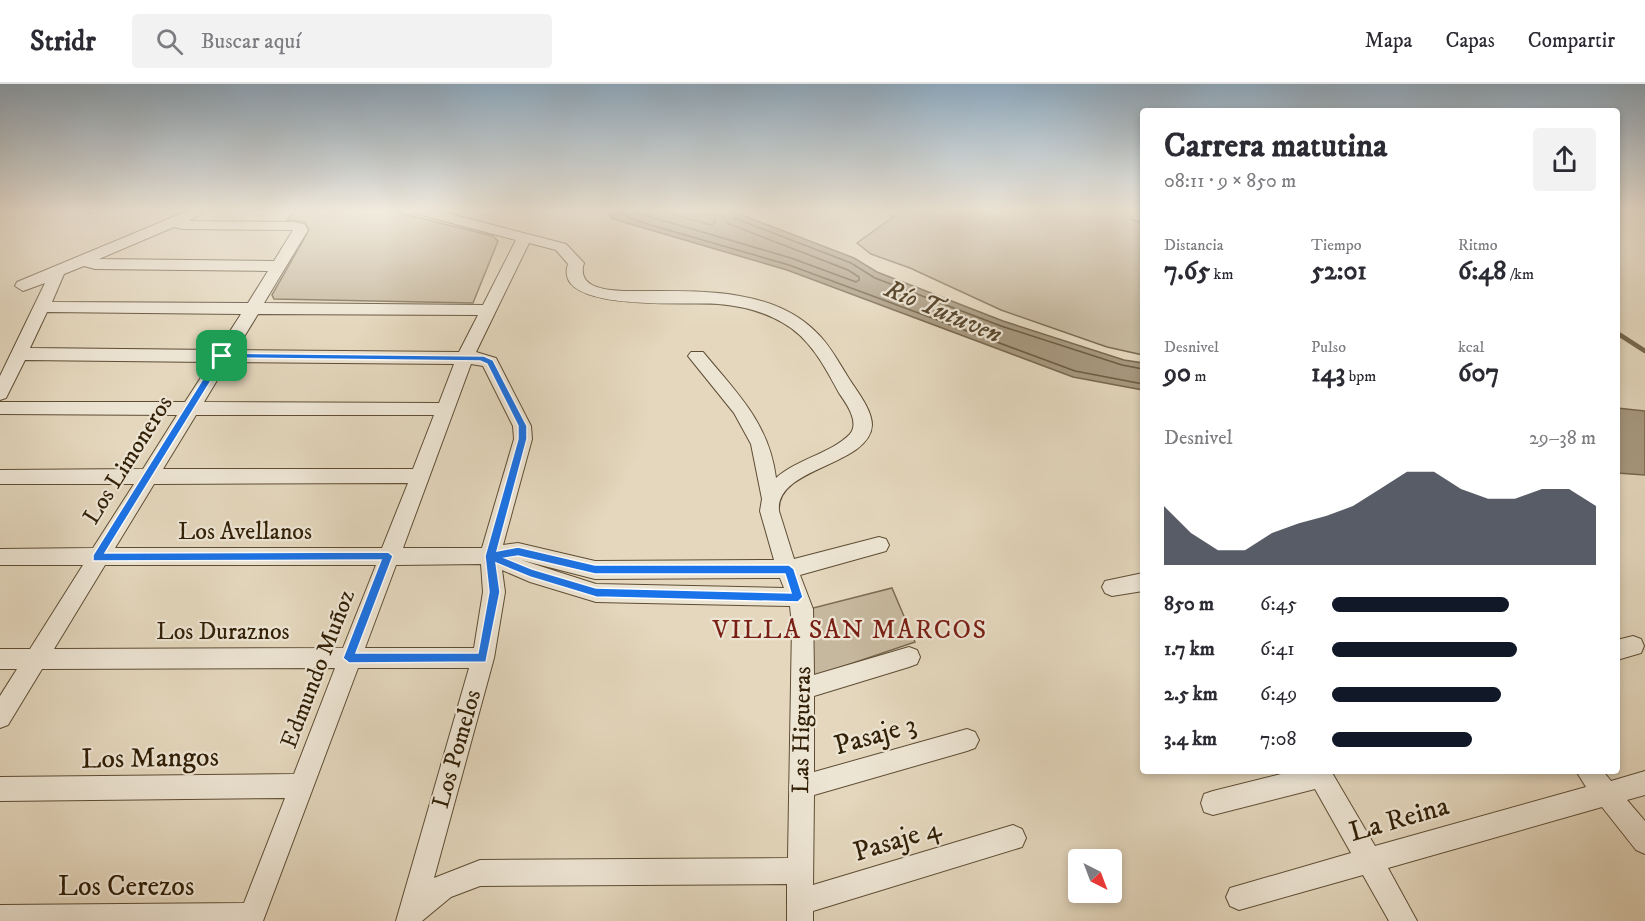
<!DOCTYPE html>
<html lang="es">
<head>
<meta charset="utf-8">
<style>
	body { margin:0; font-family:"IM FELL DW Pica",serif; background:#f2f2f3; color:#2b2b33; height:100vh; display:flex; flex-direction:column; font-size:22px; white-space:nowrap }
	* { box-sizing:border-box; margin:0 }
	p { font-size:20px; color:#7c7c81 }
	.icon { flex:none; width:33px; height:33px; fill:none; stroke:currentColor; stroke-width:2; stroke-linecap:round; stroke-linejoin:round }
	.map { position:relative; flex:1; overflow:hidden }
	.sheet { position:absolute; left:1140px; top:24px; width:480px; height:666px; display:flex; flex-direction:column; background:#fff; border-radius:6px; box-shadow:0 3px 9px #0003 }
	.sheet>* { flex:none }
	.needle { width:39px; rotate:138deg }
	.buttons { position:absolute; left:1068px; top:765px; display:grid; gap:12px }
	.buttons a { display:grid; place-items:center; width:54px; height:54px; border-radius:6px; background:#fff; box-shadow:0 3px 9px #0003; font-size:30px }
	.pin { position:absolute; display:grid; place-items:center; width:51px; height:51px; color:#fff; margin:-26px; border-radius:12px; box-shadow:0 3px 9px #0006 }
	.round { display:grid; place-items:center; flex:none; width:63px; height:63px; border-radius:6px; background:#f2f2f3 }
	.overview { display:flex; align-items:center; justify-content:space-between; height:102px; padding:0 24px }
	h1 { font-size:33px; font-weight:800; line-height:45px }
	.figures { display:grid; grid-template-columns:repeat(3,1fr); gap:9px; height:102px; padding:6px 24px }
	.figures div { display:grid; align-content:center }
	.figures b { font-size:26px; font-weight:800 }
	.figures small { font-size:16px; font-weight:400 }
	.figures p { font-size:16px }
	.chart { height:168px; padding:12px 24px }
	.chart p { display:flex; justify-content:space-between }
	.chart svg { width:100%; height:108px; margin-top:6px; fill:#111827; opacity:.7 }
	ul { padding:0 24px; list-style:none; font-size:20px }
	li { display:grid; grid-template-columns:96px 72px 1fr; align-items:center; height:45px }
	li i { height:15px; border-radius:8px; background:#111827 }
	header { display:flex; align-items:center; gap:36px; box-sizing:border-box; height:84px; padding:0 30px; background:#fff; border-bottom:2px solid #e1e1e2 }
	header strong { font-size:28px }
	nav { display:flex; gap:33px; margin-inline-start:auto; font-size:21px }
	.search { width:420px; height:54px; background:#f2f2f3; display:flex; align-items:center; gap:15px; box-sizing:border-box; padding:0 21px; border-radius:6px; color:#7c7c81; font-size:22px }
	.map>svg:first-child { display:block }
	.green { fill:#c6b89e; stroke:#7c6c52; stroke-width:1.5 }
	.water { fill:#a7987f; stroke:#78684f; stroke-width:1.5 }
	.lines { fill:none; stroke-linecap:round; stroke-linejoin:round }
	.shore { stroke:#6c5c42; stroke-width:1.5 }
	.stream { stroke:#78684f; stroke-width:4.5 }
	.minor-casing { stroke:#5e4d34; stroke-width:2 }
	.minor { fill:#ede5d4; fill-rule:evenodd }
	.route { fill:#1a73e8; stroke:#fff; stroke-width:1.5; fill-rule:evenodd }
	.labels { text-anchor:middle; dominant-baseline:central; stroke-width:4.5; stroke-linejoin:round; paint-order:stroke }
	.street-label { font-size:24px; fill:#311f06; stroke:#ede5d4 }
	.water-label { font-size:26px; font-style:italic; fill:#5a4930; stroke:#ede5d4 }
	.neighbourhood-label { font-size:26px; letter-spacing:1.5px; fill:#7a1f14; stroke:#ede5d4 }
	.near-street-label { font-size:28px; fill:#311f06; stroke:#ede5d4 }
</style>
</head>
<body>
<header>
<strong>Stridr</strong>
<div class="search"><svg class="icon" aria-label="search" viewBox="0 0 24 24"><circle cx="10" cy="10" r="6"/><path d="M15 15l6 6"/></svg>Buscar aquí</div>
<nav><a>Mapa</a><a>Capas</a><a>Compartir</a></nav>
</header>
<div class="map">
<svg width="1645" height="837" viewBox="0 0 1645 837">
	<rect width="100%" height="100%" fill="#e4d7bd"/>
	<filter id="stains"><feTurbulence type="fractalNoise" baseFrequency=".00333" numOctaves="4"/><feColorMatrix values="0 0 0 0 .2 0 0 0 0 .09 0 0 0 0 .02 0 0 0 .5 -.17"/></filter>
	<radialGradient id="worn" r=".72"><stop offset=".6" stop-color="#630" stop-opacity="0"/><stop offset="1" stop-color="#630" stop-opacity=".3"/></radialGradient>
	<g class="green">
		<path d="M 295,126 L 387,126 L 493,152 L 498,157 L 473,219 L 274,215 L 272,211 L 309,146 L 305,138 L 287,136 Z"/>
		<path d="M 903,126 L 1134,126 L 1131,135 L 1143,139 L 1143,271 L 1107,263 L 1001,226 L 910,184 L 871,170 L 857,159 Z"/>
		<path d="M 892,504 L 915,558 L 809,594 L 809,525 Z"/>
	</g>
	<g class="water">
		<path d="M 604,126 L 729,126 L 854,174 L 877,188 L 1003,237 L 1124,276 L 1143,279 L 1143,306 L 1073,293 L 787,186 L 613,135 Z"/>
		<path d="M 1617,324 L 1645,327 L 1645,391 L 1617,389 Z"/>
	</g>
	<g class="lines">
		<g class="shore">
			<path d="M 612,126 L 637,137 L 789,181 L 1075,287 L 1143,300"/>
			<path d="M 627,126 L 791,174 L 856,198 L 859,196 L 859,193 L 848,186 L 729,140 L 723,134 L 722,126"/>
			<path d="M 657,126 L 712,141 L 715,138 L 713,126"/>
			<path d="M 729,126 L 734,134 L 851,179 L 875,194 L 1001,242 L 1122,281 L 1143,285"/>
		</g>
		<path class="stream" d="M 1617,249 L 1645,267"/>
		<g class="minor-casing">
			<g id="minor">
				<path d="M 190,126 L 208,126 L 189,137 L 293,138 L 304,140 L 308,146 L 264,219 L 483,221 L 516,156 L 414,129 L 412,126 L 434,126 L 566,160 L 584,179 C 574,210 624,207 643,207 C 700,207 772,204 816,248 C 829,260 838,277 848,293 C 856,306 872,325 872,341 C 870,382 775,383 779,427 L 794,475 L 879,453 L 886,455 L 889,461 L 886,467 L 879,469 L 800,491 L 813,525 L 814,591 L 909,563 L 917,566 L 920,573 L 917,580 L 909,583 L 814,612 L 814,688 L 967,645 L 975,648 L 979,656 L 975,664 L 967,667 L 814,711 L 813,801 L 1013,741 L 1022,745 L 1026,754 L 1022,763 L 813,827 L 813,837 L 787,837 L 787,800 L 480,802 L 451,813 L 422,837 L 396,837 L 469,584 L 358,584 L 263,837 L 0,837 L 0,821 L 244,819 L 285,714 L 0,717 L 0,693 L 294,690 L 335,584 L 42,585 L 8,641 L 0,644 L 0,612 L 17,585 L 0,585 L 0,565 L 30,565 L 83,481 L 0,481 L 0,465 L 93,464 L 134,400 L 0,400 L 0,386 L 143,385 L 177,331 L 0,330 L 0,318 L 185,318 L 211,278 L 25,276 L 6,314 L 0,316 L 0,292 L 45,199 L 23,207 L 15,202 L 17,198 ZM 174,143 L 183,145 L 293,146 L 274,177 L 99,175 ZM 529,159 L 556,166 L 568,180 C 551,230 692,217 718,220 C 741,222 763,227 783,239 C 810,254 825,283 839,309 C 846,319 860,338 850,350 C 832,369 797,375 776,394 C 769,339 737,309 703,268 L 691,268 L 688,272 L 734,329 L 751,360 L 762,415 L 760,427 L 774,476 L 595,477 L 518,459 L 503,461 L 532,355 L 531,342 L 496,274 L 476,268 ZM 84,182 L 95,185 L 268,187 L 248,219 L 52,218 L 64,190 ZM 47,228 L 241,230 L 218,266 L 30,264 ZM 258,230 L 478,231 L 459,268 L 236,266 ZM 228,278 L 454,280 L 439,319 L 204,318 ZM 471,280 L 483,282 L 513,342 L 514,355 L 482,464 L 403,464 ZM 196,331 L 434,331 L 413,385 L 163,385 ZM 408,399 L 382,464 L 115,464 L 154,400 ZM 521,476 L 595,495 L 780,494 L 784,504 L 596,500 ZM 481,480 L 483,508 L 474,564 L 365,564 L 396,481 ZM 105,481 L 376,481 L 343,564 L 54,565 ZM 502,486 L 530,498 L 596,518 L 790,522 L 792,541 L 788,774 L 480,776 L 434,794 L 494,574 L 505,508 Z"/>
				<path d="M 1143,489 L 1143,507 L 1112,512 L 1105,509 L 1102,503 L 1105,497 Z"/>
				<path d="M 1633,552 L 1641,555 L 1644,562 L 1641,569 L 1617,576 L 1617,556 Z"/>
				<path d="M 1293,687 L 1331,687 L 1375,762 L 1586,703 L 1576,687 L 1603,687 L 1611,697 L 1645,687 L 1645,711 L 1627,716 L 1645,737 L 1645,770 L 1636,766 L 1602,723 L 1388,784 L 1417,837 L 1389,837 L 1363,791 L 1239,826 L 1230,822 L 1226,813 L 1230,804 L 1351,769 L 1315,705 L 1213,731 L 1204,728 L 1201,719 L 1204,710 L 1213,707 Z"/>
			</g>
		</g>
		<use href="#minor" class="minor"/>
	</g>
	<linearGradient id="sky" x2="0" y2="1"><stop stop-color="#8ea9be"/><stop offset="0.52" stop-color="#f3ede1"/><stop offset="1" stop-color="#f3ede1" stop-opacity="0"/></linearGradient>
	<rect width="1645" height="243" fill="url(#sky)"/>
	<path class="route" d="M 219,269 L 484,272 L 493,276 L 527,342 L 527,355 L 497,467 L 518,463 L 595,481 L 789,481 L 794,485 L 803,513 L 798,518 L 596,513 L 530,493 L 496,479 L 500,508 L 486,578 L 349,579 L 343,574 L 381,476 L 93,477 L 93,471 ZM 225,274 L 480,277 L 487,280 L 518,342 L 518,355 L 485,472 L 489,508 L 478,569 L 356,569 L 393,472 L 388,468 L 105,469 ZM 518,472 L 595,490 L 785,490 L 791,509 L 596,504 L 532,485 L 505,474 Z"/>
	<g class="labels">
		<g class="street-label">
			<text transform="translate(128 376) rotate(-58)">Los Limoneros</text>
			<text x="245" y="448">Los Avellanos</text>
			<text x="223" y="548">Los Duraznos</text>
			<text transform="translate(318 585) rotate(-69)">Edmundo Muñoz</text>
			<text transform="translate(802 646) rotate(-89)">Las Higueras</text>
			<text transform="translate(457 665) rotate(-74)">Los Pomelos</text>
		</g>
		<g class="water-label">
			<text transform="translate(943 228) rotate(23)">Río Tutuven</text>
		</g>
		<g class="neighbourhood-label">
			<text x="850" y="546">VILLA SAN MARCOS</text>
		</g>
		<g class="near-street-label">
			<text transform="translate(875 651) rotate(-16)">Pasaje 3</text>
			<text transform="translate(150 674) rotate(-1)">Los Mangos</text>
			<text transform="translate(1399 735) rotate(-16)">La Reina</text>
			<text transform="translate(897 756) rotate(-17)">Pasaje 4</text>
			<text x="126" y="802">Los Cerezos</text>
		</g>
	</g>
	<rect width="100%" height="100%" filter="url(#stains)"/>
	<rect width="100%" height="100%" fill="url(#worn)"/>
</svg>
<div class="buttons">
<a><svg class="needle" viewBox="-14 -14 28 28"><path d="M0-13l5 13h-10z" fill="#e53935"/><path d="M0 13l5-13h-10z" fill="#7c7c81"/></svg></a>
</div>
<div class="pin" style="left:222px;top:272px;background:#1e9e55"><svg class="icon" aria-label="arrive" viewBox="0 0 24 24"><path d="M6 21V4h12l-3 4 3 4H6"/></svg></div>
<section class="sheet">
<div class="overview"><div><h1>Carrera matutina</h1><p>08:11 · 9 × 850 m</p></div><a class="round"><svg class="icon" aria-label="share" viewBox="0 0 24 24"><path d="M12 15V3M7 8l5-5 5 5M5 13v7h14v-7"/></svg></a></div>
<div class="figures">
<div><p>Distancia</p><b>7.65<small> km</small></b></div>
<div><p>Tiempo</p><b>52:01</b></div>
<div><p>Ritmo</p><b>6:48<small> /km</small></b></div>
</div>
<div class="figures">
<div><p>Desnivel</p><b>90<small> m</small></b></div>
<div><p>Pulso</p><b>143<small> bpm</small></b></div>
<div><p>kcal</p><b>607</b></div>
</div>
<div class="chart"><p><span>Desnivel</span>29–38 m</p>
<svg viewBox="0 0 160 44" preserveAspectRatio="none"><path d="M0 44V20L10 31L20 38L30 38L40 31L50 27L60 24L70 20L80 13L90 6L100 6L110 13L120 17L130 17L140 13L150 13L160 20V44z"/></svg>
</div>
<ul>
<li><b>850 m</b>6:45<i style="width:67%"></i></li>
<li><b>1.7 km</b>6:41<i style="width:70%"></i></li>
<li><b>2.5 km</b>6:49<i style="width:64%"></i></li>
<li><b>3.4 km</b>7:08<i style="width:53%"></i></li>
</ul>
</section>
</div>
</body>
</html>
